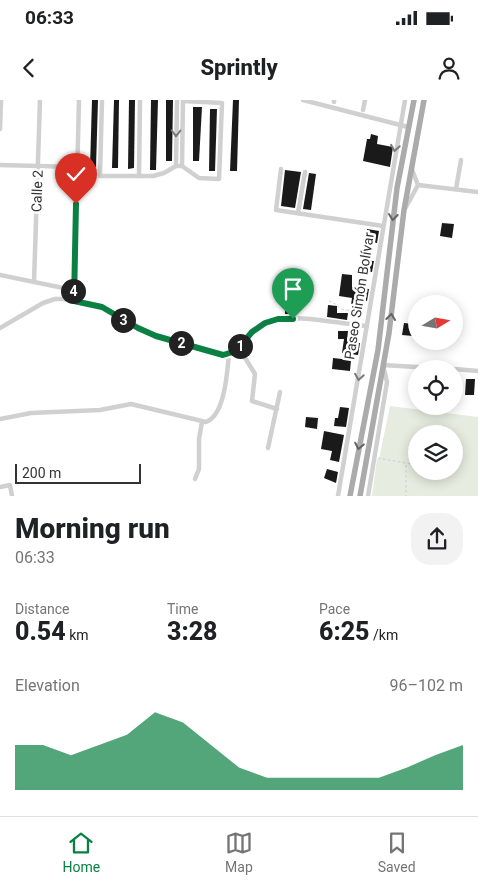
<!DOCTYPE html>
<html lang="en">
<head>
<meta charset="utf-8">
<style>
	body { margin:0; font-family:Roboto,sans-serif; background:#f2f2f2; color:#202124; height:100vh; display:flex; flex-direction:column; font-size:19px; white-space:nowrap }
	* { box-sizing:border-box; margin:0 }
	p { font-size:16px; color:#757577 }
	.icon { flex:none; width:28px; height:28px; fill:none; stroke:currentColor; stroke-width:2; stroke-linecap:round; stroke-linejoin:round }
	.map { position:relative; height:396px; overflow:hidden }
	.sheet { display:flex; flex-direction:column; background:#fff; flex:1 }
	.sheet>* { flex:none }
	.needle { width:32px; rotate:79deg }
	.tools { position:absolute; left:408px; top:195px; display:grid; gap:10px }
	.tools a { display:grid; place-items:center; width:55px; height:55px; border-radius:50%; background:#fff; box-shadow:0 2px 12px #0003; font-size:25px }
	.scale { position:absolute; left:15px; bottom:12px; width:126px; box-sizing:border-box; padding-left:5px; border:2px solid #333; border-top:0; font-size:14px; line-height:18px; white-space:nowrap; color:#333; -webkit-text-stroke:4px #fff; paint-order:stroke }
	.pin { position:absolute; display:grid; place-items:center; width:42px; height:42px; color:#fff; margin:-51px -21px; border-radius:50% 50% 50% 0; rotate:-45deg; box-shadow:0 0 5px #0007 }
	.pin .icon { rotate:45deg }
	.km { position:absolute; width:25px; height:25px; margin:-12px; border-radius:50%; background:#222; color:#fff; font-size:14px; line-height:25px; text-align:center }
	.round { display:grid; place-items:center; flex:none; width:52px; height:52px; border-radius:20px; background:#f2f2f2 }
	.overview { display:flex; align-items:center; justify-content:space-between; height:85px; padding:0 15px }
	h1 { font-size:28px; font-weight:800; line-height:38px }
	.metrics { display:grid; grid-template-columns:repeat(3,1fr); gap:8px; height:85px; padding:5px 15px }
	.metrics div { display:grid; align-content:center }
	.metrics b { font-size:25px; font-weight:800 }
	.metrics small { font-size:14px; font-weight:400 }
	.metrics p { font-size:14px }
	.chart { height:140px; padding:10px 15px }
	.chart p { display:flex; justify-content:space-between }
	.chart svg { width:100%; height:90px; margin-top:5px; fill:#0b8043; opacity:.7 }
	.status { display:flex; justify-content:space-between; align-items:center; height:35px; padding:0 25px; background:#fff; direction:ltr }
	.status svg { height:14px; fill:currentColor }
	header { display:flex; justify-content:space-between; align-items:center; height:65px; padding:0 15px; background:#fff; font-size:22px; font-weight:800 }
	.menu { display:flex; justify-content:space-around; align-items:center; height:70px; border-top:1px solid #e0e0e0; background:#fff; font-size:14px; color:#757577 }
	.menu a { display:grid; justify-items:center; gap:2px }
	.menu .on { color:#0b8043 }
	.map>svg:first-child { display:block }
	.green { fill:#e6ecdf; fill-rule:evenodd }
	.building { fill:#1a1a1a }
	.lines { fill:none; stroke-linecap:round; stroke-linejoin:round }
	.path { stroke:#cdcdcd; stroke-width:1; stroke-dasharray:2.5 2.5; stroke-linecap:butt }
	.minor { stroke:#d0d0d0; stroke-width:4.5 }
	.major { stroke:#ababab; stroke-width:5.5 }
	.oneway { stroke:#7a7a7a }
	.oneway2 { stroke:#636363 }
	.route-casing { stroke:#fff; stroke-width:10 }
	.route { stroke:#0b8043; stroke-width:6 }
	.labels { text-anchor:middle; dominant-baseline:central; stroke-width:5; stroke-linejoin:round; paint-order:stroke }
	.street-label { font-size:14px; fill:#333; stroke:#fff }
</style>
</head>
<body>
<div class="status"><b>06:33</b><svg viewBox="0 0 49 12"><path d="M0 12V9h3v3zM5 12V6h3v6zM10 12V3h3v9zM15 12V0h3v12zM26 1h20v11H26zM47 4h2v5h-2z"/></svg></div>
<header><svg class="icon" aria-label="back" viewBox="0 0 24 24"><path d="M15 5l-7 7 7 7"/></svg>Sprintly<svg class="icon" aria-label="person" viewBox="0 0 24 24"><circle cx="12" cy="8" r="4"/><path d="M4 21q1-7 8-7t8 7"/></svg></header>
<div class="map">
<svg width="478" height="396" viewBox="0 0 478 396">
	<rect width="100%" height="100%" fill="#fff"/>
	<path class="green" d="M 390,306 L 478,317 L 478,396 L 372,396 L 377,359 L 379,359 ZM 416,334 L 454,334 L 454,371 L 416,371 Z"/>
	<g class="building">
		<path d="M 92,0 L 98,0 L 96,67 L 90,67 Z"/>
		<path d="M 114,0 L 119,0 L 118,68 L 112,68 Z"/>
		<path d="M 129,0 L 135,0 L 134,68 L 128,69 Z"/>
		<path d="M 151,0 L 158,0 L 156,70 L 150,70 Z"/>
		<path d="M 166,0 L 173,0 L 172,61 L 166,61 Z"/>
		<path d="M 233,0 L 239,0 L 237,71 L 230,71 Z"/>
		<path d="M 193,7 L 202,7 L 199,61 L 193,61 Z"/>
		<path d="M 210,9 L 217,9 L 215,71 L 209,71 Z"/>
		<path d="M 371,34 L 378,36 L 377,44 L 393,47 L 390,67 L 363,61 L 367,39 L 370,39 Z"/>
		<path d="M 285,70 L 301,72 L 295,108 L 281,106 Z"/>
		<path d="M 309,73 L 316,74 L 311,110 L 303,109 Z"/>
		<path d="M 442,123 L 454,124 L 452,138 L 440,136 Z"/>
		<path d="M 367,129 L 379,131 L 377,143 L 366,141 Z"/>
		<path d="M 363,160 L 374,161 L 372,172 L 362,171 Z"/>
		<path d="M 342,174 L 352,175 L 352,187 L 369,189 L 367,201 L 358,199 L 358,205 L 351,205 L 352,198 L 339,196 Z"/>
		<path d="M 285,202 L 296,203 L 295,214 L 285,214 Z"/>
		<path d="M 328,205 L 337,206 L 337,213 L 348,213 L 347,220 L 327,217 Z"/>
		<path d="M 404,223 L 413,224 L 413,236 L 402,235 Z"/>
		<path d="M 338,231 L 348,231 L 347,241 L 360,243 L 358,255 L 342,253 L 344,239 L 338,239 Z"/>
		<path d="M 333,258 L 351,260 L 350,271 L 332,269 Z"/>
		<path d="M 466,279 L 475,279 L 474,295 L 465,295 Z"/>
		<path d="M 340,307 L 349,308 L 346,327 L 334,326 L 335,318 L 338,318 Z"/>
		<path d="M 306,317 L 318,318 L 317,329 L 305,327 Z"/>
		<path d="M 324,331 L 344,335 L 339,362 L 330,360 L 332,351 L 321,349 Z"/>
		<path d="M 327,369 L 338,372 L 336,383 L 324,378 Z"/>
	</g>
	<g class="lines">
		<g class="path">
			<path d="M 329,201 L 334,203 L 341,209 L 366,213"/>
			<path d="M 378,358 L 416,365"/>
			<path d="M 406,365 L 406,396"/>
		</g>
		<g class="minor">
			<path d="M 102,0 L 100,76 L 153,76 L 164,73 L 176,66 L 182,66 L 199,78 L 219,79 L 222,3 L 183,1"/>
			<path d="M 303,0 L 408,27"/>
			<path d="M 334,2 L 334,0"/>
			<path d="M 363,10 L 365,0"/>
			<path d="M 0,29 L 1,0"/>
			<path d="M 0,65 L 77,67"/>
			<path d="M 176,66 L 177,0"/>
			<path d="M 182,66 L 183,0"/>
			<path d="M 411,67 L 418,85"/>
			<path d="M 281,69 L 276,110 L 383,126"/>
			<path d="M 139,76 L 140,0"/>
			<path d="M 418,85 L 478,92"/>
			<path d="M 456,89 L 461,60"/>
			<path d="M 406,107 L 418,85"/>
			<path d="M 298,113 L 305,72"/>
			<path d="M 0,175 L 73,190"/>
			<path d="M 34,182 L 40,0"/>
			<path d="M 74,201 L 79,0"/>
			<path d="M 0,228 L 43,203 L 55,199 L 64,199 L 96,205 L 156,236 L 223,255 C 241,254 251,228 269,221 C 289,213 343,224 367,226"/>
			<path d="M 239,248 L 255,274 L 252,301 L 277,309"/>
			<path d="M 454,269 L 478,271"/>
			<path d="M 0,319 L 31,313 L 100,310 L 131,304 L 206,322 C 225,315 227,273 229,254"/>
			<path d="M 268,348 L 280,292"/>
			<path d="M 195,379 L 199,369 L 199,339 L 202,322"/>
			<path d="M 0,387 L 10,385 L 12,396"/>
			<path d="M 338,396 L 405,0"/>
			<path d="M 368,396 L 387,282 L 383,265 L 449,269"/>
		</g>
		<g class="major">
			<path d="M 350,396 L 378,250 L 397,88 L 414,0"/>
			<path d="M 360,396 L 389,233 L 404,110 L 424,0"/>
		</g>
	</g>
	<defs><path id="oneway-chevron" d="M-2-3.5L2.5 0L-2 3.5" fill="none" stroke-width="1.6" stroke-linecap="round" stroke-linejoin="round" transform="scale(1.25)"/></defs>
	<g class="oneway">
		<use href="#oneway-chevron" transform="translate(176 33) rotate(91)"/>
		<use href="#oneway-chevron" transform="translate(395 48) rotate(99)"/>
		<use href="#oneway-chevron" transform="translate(359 277) rotate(99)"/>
	</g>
	<g class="oneway2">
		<use href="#oneway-chevron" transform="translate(393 117) rotate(97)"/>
		<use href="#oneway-chevron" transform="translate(391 217) rotate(-83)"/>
		<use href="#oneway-chevron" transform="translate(359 346) rotate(101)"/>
	</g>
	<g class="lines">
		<g class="route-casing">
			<path id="route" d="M 76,104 L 74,201 L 102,207 L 138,228 L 156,236 L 223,255 L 236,251 L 252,232 L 265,223 L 278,219 L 293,219"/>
		</g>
		<use href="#route" class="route"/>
	</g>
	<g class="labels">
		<g class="street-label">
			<text transform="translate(37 91) rotate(-88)">Calle 2</text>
			<text transform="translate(359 196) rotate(-81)">Paseo Simón Bolívar</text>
		</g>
	</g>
</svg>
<div class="tools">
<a><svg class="needle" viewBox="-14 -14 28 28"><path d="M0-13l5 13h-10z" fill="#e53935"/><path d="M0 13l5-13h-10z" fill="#757577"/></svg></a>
<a><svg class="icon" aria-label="locate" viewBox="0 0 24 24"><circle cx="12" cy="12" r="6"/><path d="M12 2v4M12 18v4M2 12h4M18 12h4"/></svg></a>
<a><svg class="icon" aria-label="layers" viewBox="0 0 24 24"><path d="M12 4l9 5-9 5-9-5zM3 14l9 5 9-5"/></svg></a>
</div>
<div class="scale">200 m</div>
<div class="pin" style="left:293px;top:219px;background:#1e9e55"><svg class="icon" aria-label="arrive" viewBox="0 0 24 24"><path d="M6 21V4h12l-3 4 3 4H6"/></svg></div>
<div class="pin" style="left:76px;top:104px;background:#d93025"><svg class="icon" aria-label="check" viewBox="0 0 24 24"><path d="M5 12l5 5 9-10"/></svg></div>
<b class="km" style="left:240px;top:246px">1</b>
<b class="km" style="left:181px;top:243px">2</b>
<b class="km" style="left:123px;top:220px">3</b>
<b class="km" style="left:73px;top:191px">4</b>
</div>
<section class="sheet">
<div class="overview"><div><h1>Morning run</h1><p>06:33</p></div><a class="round"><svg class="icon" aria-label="share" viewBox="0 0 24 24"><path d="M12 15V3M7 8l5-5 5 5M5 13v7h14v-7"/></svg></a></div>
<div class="metrics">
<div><p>Distance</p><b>0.54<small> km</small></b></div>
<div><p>Time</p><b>3:28</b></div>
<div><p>Pace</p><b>6:25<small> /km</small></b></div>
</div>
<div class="chart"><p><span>Elevation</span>96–102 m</p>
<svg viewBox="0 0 160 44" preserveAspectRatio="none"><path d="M0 44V22L10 22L20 27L30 22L40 17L50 6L60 11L70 22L80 33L90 38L100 38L110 38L120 38L130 38L140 33L150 27L160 22V44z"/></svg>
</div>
</section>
<nav class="menu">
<a class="on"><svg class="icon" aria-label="home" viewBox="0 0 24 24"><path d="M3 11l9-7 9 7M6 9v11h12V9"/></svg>Home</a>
<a><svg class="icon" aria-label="map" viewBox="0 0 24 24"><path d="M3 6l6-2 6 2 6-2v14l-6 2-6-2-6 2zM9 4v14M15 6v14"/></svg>Map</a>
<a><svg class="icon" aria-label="saved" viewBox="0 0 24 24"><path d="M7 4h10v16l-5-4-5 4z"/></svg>Saved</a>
</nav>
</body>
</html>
